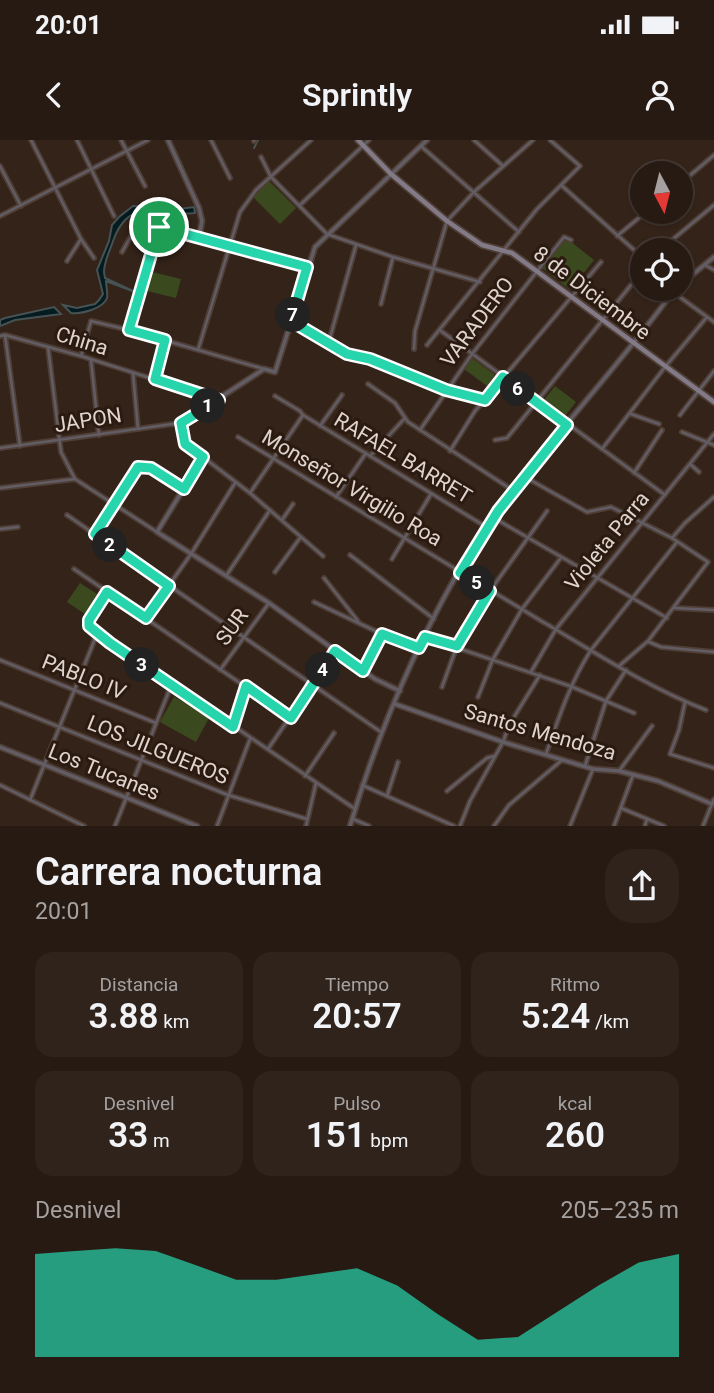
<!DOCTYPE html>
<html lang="es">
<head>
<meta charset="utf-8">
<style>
	body { margin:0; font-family:Roboto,sans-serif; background:#2f231c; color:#f1f3f6; height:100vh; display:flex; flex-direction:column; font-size:26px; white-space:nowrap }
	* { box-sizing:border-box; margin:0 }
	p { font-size:23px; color:#a4a1a0 }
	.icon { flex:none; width:38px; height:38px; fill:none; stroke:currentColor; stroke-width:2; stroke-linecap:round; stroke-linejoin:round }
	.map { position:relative; height:686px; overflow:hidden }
	.sheet { display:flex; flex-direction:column; background:#271a13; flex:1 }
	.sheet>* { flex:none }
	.needle { width:46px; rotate:173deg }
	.fabs { position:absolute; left:630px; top:21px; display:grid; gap:14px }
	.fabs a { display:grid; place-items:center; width:63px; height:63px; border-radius:50%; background:#271a13; box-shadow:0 2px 5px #0004,0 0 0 2px #433833; font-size:35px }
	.pin { position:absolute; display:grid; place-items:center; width:60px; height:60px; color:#fff; margin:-30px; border:4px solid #fff; border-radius:50%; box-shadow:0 2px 7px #0007 }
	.km { position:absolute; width:35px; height:35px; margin:-18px; border-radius:50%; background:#222; color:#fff; font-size:19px; line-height:35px; text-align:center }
	.round { display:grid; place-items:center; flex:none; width:74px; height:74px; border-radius:28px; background:#2f231c }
	.headline { display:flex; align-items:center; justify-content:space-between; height:119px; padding:0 35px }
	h1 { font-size:38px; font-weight:600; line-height:52px }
	.stats { display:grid; grid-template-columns:repeat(3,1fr); gap:10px; height:119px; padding:7px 35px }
	.stats div { display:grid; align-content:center; border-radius:18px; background:#2f231c; text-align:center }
	.stats b { font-size:35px; font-weight:600 }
	.stats small { font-size:19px; font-weight:400 }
	.stats p { font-size:19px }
	.chart { height:196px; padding:14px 35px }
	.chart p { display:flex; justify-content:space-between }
	.chart svg { width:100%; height:126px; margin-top:7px; fill:#27d5ad; opacity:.7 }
	.status { display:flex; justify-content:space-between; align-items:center; height:49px; padding:0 35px; background:#271a13; direction:ltr }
	.status svg { height:19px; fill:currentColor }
	header { display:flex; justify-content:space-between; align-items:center; height:91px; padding:0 35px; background:#271a13; font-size:32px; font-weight:600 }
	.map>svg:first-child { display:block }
	.green { fill:#3b4a1e }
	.water { fill:#041b1f; stroke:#465254; stroke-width:2 }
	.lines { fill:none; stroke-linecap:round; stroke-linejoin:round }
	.stream { stroke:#465254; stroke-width:2 }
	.minor-casing { stroke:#503f36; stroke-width:6 }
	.tertiary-casing { stroke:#503f36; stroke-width:7 }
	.secondary-casing { stroke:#503f36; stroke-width:8 }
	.minor { stroke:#625d64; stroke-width:2.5 }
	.tertiary { stroke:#625d64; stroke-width:3.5 }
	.secondary { stroke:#837a87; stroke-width:4.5 }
	.route-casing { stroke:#fff; stroke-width:14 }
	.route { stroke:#27d5ad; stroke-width:9 }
	.labels { text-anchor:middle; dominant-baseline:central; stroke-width:6; stroke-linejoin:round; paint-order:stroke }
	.street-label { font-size:21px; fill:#e0d4ce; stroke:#2a1a10 }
</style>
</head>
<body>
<div class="status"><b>20:01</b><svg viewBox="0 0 49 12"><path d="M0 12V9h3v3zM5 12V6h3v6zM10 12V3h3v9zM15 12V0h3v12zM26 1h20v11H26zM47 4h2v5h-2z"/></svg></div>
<header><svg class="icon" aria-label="back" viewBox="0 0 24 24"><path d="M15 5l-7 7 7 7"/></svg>Sprintly<svg class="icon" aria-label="person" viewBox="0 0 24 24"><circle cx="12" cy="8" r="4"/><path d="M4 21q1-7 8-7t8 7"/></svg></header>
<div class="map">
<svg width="714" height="686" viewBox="0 0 714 686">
	<rect width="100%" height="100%" fill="#342319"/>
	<g class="green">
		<path d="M 269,41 L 296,68 L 280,84 L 253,57 Z"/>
		<path d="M 566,98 L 594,120 L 570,150 L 542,128 Z"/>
		<path d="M 148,131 L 181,139 L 176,158 L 143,150 Z"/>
		<path d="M 472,218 L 495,235 L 487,246 L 464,229 Z"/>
		<path d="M 555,246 L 576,262 L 565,276 L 544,260 Z"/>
		<path d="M 80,443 L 97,454 L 85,474 L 67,462 Z"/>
		<path d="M 174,557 L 210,576 L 196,602 L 160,582 Z"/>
	</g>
	<g class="water">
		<path d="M 133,66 L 179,69 L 194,67 L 195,73 C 158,78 130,54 113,101 C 110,111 104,121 104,132 L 105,138 L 135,152 L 106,141 C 106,146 108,152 107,158 C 103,169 81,174 71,173 L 63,165 L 77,168 L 95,164 L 99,160 L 103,154 L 97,130 L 109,101 L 112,85 L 119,77 Z"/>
		<path d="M 54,167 L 61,174 L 15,180 L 0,186 L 0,180 L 5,178 Z"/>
	</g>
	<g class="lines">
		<path class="stream" d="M 254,8 L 258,0"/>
		<g class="minor-casing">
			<g id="minor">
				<path d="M 31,0 L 81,99 L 94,118"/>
				<path d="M 77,0 L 114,76"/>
				<path d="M 121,0 L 145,46"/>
				<path d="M 211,0 L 230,38"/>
				<path d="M 254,0 L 254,1"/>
				<path d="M 474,0 L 503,26"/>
				<path d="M 422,7 L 519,92"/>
				<path d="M 261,17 L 271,37 L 327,94 L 393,117 L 480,142"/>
				<path d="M 0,26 L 21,66"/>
				<path d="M 681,43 L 714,15"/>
				<path d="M 561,45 L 642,117"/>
				<path d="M 300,65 L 369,0"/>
				<path d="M 0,76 L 148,0"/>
				<path d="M 617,96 L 646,72"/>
				<path d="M 660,110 L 714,65"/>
				<path d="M 122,112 L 135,89 C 156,83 177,91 198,96"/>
				<path d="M 67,121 L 81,99"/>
				<path d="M 705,125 L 714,130"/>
				<path d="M 673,152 L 714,182"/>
				<path d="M 381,164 L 393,117"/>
				<path d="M 292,181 L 347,214 L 371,219 L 446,250 L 485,260"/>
				<path d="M 129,190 L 159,87"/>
				<path d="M 441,191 L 665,355"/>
				<path d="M 5,195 L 20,306"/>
				<path d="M 0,196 L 5,195 L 81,216 L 216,259"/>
				<path d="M 328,205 L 356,105"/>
				<path d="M 427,205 L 537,69 L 580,26 L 550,0"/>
				<path d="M 48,207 L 61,312 L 75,339 L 157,392"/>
				<path d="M 414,209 L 415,191 L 447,81 L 474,52 L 533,0"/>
				<path d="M 198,210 L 240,72 L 256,50 L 311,0"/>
				<path d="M 81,216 L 91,181 L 129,190 L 264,229"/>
				<path d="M 91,220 L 99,295"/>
				<path d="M 133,233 L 138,289"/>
				<path d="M 155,239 L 165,202"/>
				<path d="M 368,244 L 395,263 L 408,282 L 514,351"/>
				<path d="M 275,256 L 300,271 L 303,275 L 488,388"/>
				<path d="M 631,274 L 659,284"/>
				<path d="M 680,275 L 714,231"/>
				<path d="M 320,286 L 342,255"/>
				<path d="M 420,290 L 472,214 L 564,97 L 571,100"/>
				<path d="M 682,292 L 714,305"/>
				<path d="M 238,297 C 338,357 438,419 538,479 C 593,511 647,547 706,570"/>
				<path d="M 495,300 L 507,298 L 631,145"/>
				<path d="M 0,308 L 180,283"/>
				<path d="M 602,309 L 665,227 L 707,177"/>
				<path d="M 450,311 L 475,271 L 601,122"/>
				<path d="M 370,316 L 405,278"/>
				<path d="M 203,317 L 250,353 L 323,416"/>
				<path d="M 690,324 L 699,332"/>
				<path d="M 634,333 L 662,290"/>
				<path d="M 525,337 L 587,372 L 611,367 L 672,398 L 708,422 L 648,501 L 619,526"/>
				<path d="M 0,348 L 75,339"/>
				<path d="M 250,353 L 303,275"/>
				<path d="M 336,357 L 366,313"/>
				<path d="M 67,375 L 381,592"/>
				<path d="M 494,378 L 667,478"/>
				<path d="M 282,380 L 293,364"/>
				<path d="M 0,389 L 18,387"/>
				<path d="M 95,394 L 138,326 L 151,328 L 184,349"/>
				<path d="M 672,398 L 685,383 L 714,357"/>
				<path d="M 350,415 L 434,479"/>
				<path d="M 392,419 L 431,354"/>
				<path d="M 74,429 L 291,578"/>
				<path d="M 275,432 L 300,398"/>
				<path d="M 226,436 L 270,370"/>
				<path d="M 324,438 L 358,481"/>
				<path d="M 107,452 L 89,480 L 88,484 L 92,489 L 355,669"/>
				<path d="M 314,462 L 401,503 L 419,508"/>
				<path d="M 675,468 L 714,470"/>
				<path d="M 146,478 L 191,414 L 235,343"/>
				<path d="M 425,497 L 570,546 L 634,573"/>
				<path d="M 649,502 L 661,507 L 714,512"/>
				<path d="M 0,520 L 156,583"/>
				<path d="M 220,530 L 269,463"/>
				<path d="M 363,531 L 382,494"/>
				<path d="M 531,532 L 556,489 L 714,294"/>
				<path d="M 442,547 L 457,506 L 490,451 L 547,371"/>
				<path d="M 478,557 L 493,519 L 522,469 L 560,419"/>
				<path d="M 685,562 L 679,590 L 670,614 L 714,628"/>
				<path d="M 0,563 L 228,655 L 307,679"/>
				<path d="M 233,587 L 246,547"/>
				<path d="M 268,609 L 335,511"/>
				<path d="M 546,614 C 559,577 570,543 591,510 L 677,402"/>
				<path d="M 585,626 L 606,561 L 626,530"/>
				<path d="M 619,631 L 652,586"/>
				<path d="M 305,636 L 334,593"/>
				<path d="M 0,645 L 84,686"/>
				<path d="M 362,645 L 454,686"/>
				<path d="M 447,651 L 487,618 L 495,616"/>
				<path d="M 387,656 L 398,622"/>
				<path d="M 30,660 L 97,494"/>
				<path d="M 621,668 L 664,686"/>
				<path d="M 353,679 L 369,686"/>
				<path d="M 115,686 L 171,546"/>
				<path d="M 217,686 L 250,599"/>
				<path d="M 306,686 L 316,643"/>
				<path d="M 460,686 L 470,661 L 503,602 L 509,585 L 540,535"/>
				<path d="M 494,686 L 509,665 L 562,620"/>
				<path d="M 570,686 L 593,629"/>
				<path d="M 614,686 L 633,635"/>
				<path d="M 645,686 L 647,679"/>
				<path d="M 703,686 L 712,664"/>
			</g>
		</g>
		<g class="tertiary-casing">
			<g id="tertiary">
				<path d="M 168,0 L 199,68 L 202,81 L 199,97 L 307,127"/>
				<path d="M 681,144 L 714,117"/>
				<path d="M 400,551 L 375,539 L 269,463 L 157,392 L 203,317 L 185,304 L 181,283 L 264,229 L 275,232 L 315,107 L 427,0"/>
				<path d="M 395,564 L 503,602 L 593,629 L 619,631 L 658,641 L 712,664 L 714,660"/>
				<path d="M 0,607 L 197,686"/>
				<path d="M 350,686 C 381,581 435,458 499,369 C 555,293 620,225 675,149"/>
			</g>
		</g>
		<g class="secondary-casing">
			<path id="secondary" d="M 358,0 L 391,34 L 447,81 L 482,105 L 512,113 L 714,262"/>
		</g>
		<use href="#minor" class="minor"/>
		<use href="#tertiary" class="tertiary"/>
		<use href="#secondary" class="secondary"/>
	</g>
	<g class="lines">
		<g class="route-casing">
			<path id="route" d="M 159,87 L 307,127 L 291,181 L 347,214 L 370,219 L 446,250 L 485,260 L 503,237 L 567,285 L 498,371 L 460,433 L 490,451 L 457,506 L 425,497 L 419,508 L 382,494 L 363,531 L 335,511 L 291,578 L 246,546 L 233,587 L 110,503 L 89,486 L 89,480 L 107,452 L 146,478 L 169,446 L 95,394 L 138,327 L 151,328 L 184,349 L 203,317 L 185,304 L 181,283 L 219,260 L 155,239 L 165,200 L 129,190 Z"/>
		</g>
		<use href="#route" class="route"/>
	</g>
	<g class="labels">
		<g class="street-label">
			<text transform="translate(592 153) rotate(37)">8 de Diciembre</text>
			<text transform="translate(477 182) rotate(-53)">VARADERO</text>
			<text transform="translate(82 201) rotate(17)">China</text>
			<text transform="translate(88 280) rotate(-9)">JAPON</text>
			<text transform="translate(403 318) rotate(31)">RAFAEL BARRET</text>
			<text transform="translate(352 348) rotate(31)">Monseñor Virgilio Roa</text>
			<text transform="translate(607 401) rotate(-51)">Violeta Parra</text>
			<text transform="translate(232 487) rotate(-54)">SUR</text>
			<text transform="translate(84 537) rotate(22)">PABLO IV</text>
			<text transform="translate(540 592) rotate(16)">Santos Mendoza</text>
			<text transform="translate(158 610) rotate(22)">LOS JILGUEROS</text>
			<text transform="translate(104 632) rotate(22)">Los Tucanes</text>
		</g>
	</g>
</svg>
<div class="fabs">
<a><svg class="needle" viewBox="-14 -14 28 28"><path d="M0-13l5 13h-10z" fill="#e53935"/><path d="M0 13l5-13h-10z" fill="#a4a1a0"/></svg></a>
<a><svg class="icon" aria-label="locate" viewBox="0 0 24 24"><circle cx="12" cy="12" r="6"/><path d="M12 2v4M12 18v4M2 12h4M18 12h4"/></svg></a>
</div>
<div class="pin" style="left:159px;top:87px;background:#1e9e55"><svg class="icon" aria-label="arrive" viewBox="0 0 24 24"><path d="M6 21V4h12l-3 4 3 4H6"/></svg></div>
<b class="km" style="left:208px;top:266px">1</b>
<b class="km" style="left:110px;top:405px">2</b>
<b class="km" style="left:142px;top:525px">3</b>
<b class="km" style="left:323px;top:530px">4</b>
<b class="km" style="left:477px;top:443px">5</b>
<b class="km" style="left:518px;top:249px">6</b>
<b class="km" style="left:293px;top:175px">7</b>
</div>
<section class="sheet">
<div class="headline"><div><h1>Carrera nocturna</h1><p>20:01</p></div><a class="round"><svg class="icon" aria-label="share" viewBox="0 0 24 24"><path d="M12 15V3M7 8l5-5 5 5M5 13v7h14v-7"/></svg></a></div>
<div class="stats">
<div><p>Distancia</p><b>3.88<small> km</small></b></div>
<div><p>Tiempo</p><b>20:57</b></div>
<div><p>Ritmo</p><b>5:24<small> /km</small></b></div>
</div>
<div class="stats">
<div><p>Desnivel</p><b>33<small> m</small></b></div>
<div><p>Pulso</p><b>151<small> bpm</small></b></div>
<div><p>kcal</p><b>260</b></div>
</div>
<div class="chart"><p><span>Desnivel</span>205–235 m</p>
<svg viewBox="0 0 160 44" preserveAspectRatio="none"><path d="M0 44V8L10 7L20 6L30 7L40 12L50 17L60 17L70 15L80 13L90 19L100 29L110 38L120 37L130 28L140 19L150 11L160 8V44z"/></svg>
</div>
</section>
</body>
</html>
